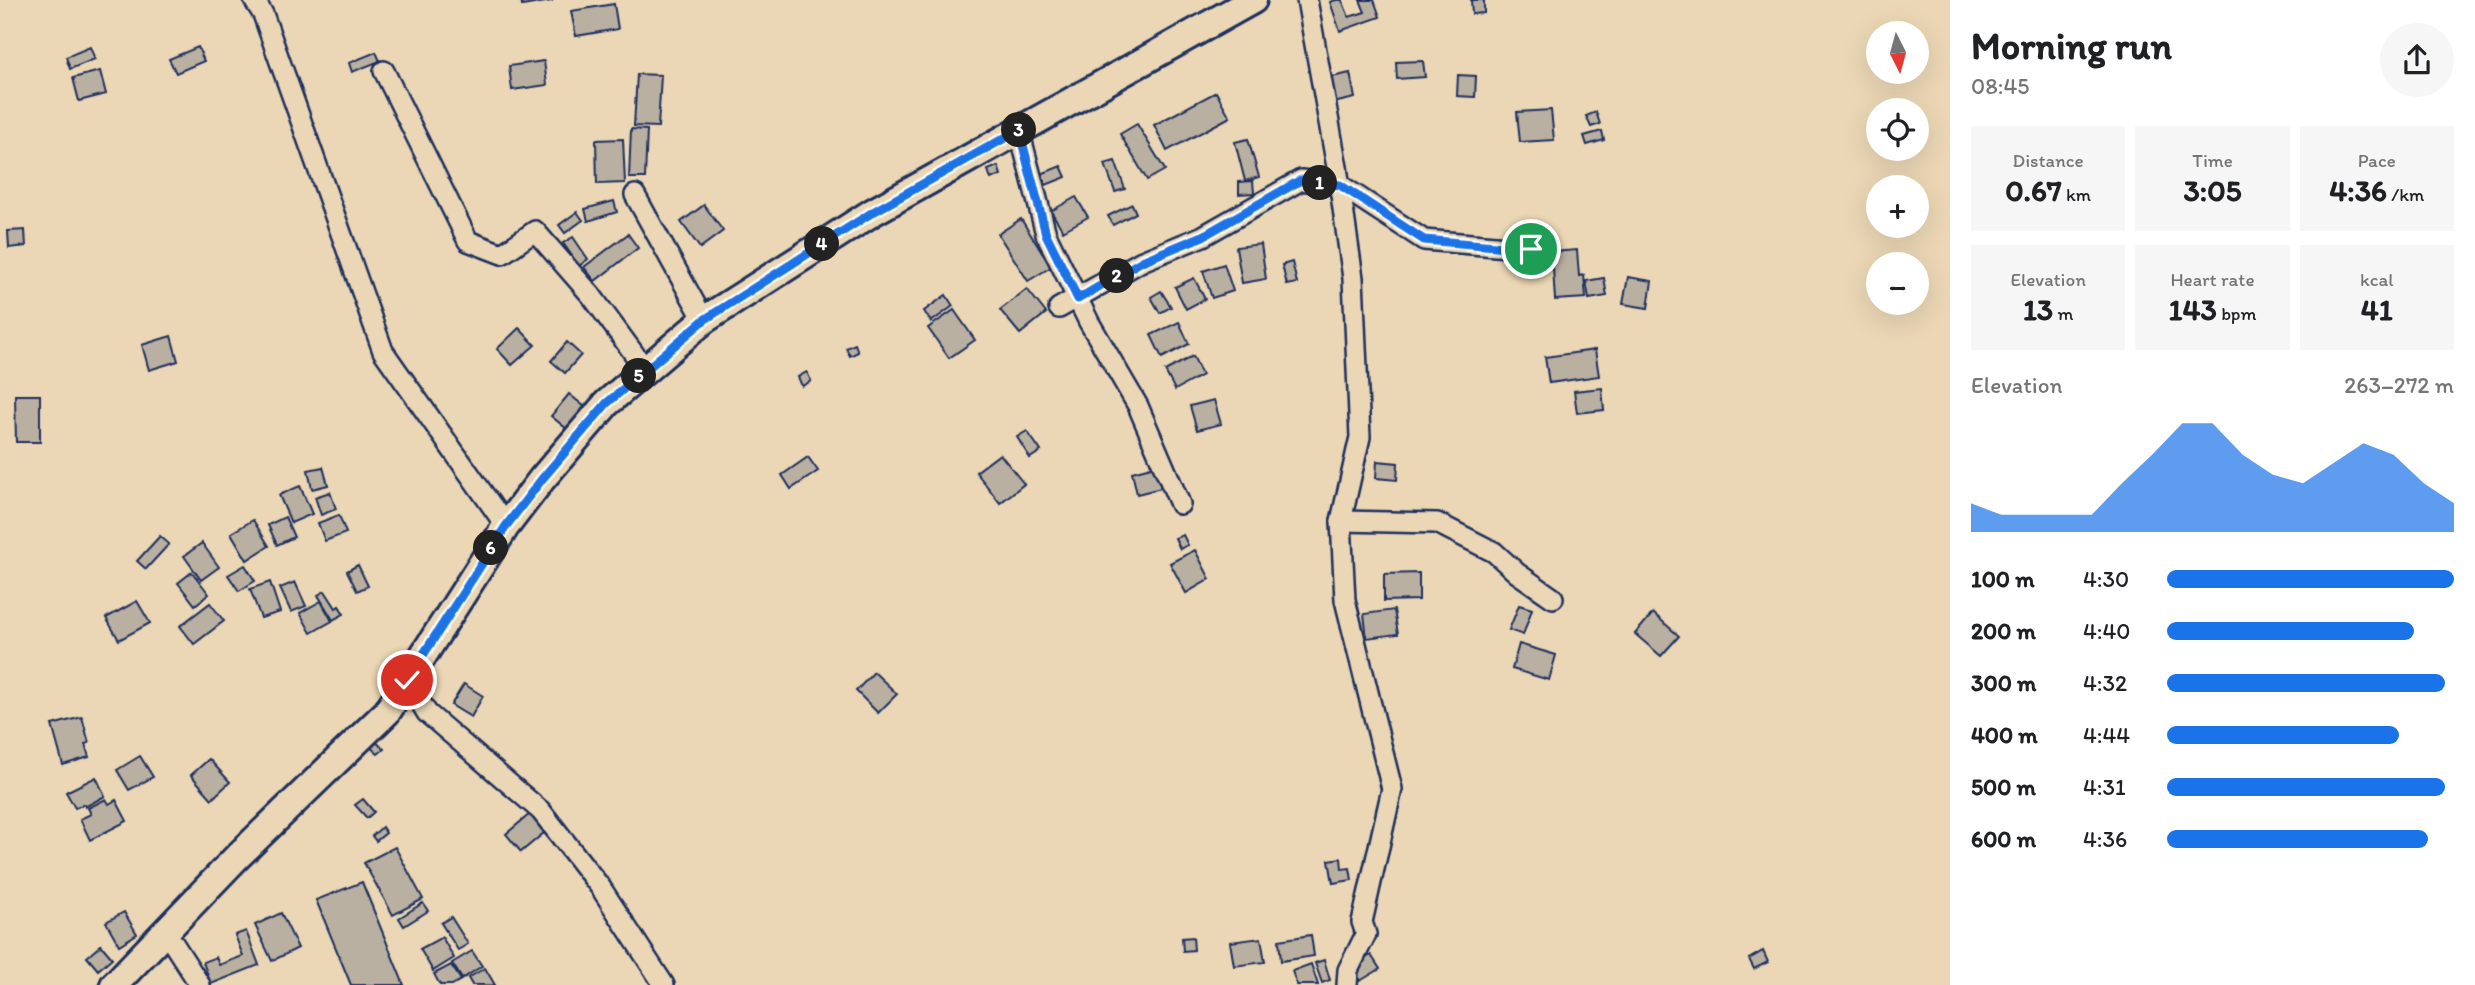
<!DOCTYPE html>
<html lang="en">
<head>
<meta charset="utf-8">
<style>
	body { margin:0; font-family:Itim,sans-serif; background:#f6f6f6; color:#202124; height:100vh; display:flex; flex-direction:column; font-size:26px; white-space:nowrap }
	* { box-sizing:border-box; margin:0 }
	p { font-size:23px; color:#757577 }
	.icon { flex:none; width:38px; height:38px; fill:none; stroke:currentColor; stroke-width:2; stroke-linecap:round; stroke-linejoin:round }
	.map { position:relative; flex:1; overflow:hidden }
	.details { display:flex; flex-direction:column; background:#fff; width:525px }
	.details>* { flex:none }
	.needle { width:46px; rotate:174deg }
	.tools { position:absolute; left:1866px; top:21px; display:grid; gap:14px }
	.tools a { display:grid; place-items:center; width:63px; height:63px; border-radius:50%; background:#fff; box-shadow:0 7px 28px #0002; font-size:35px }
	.pin { position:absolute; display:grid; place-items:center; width:60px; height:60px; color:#fff; margin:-30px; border:4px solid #fff; border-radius:50%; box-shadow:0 2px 7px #0007 }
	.km { position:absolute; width:35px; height:35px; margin:-18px; border-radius:50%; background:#222; color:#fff; font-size:19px; line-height:35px; text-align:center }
	.round { display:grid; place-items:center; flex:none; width:74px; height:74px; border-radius:37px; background:#f6f6f6 }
	.summary { display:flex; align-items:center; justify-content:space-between; height:119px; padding:0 21px }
	h1 { font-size:38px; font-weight:700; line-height:52px }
	.stats { display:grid; grid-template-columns:repeat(3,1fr); gap:10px; height:119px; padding:7px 21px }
	.stats div { display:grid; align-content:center; border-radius:0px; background:#f6f6f6; text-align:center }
	.stats b { font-size:30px; font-weight:700 }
	.stats small { font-size:19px; font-weight:400 }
	.stats p { font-size:19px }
	.chart { height:196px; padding:14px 21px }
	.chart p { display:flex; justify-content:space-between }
	.chart svg { width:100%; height:126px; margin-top:7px; fill:#1a73e8; opacity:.7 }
	ul { padding:0 21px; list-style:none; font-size:23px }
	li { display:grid; grid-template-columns:112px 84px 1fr; align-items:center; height:52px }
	li i { height:18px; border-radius:9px; background:#1a73e8 }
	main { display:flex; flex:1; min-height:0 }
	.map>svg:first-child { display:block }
	.building { fill:#bab0a1; stroke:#1b2f5e; stroke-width:2 }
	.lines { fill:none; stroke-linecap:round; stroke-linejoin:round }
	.minor-casing { stroke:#1b2f5e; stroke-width:24 }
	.major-casing { stroke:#1b2f5e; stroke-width:32 }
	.minor { stroke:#ebd7b5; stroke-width:19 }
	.major { stroke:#ebd7b5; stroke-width:26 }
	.route-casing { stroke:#fff; stroke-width:14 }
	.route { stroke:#1a73e8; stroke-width:9 }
</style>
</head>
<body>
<main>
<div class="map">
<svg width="1950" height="985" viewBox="0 0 1950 985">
	<rect width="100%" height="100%" fill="#ebd7b5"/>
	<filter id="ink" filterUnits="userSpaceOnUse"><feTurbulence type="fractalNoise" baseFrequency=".0143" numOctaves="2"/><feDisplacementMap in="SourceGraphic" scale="14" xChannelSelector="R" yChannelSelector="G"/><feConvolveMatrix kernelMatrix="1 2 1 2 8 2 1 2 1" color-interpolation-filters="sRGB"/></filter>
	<g filter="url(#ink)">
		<g class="building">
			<path d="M 521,0 L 552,0 L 552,1 L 522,6 Z"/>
			<path d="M 1336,0 L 1342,0 L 1349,17 L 1365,12 L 1360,0 L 1374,0 L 1380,17 L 1340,31 L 1330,2 Z"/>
			<path d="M 1471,0 L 1484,0 L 1484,13 L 1472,14 Z"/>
			<path d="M 614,4 L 618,29 L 576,36 L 571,11 Z"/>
			<path d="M 90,47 L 95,59 L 70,69 L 66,57 Z"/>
			<path d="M 198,47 L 204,61 L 176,73 L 169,59 Z"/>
			<path d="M 376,52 L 380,61 L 352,72 L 349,63 Z"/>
			<path d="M 544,61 L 547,85 L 512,90 L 509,66 Z"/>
			<path d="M 1423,61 L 1425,77 L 1397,79 L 1396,62 Z"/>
			<path d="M 100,71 L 106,94 L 79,101 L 73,78 Z"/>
			<path d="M 1350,73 L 1355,98 L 1333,103 L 1328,78 Z"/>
			<path d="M 637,74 L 661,75 L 658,127 L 634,126 Z"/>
			<path d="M 1458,75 L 1476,76 L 1475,97 L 1457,96 Z"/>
			<path d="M 1216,92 L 1230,117 L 1167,151 L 1154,125 Z"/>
			<path d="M 1551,110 L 1554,140 L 1520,142 L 1517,112 Z"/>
			<path d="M 1596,112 L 1600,124 L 1591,127 L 1586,116 Z"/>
			<path d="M 1137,124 L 1165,170 L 1147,180 L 1120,134 Z"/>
			<path d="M 631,129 L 647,130 L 645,178 L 629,178 Z"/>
			<path d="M 1602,131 L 1604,140 L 1587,145 L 1584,136 Z"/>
			<path d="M 623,139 L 625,183 L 597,184 L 596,140 Z"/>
			<path d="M 1248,139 L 1259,177 L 1245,181 L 1235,142 Z"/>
			<path d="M 1115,161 L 1125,189 L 1115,192 L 1105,164 Z"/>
			<path d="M 998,166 L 1001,175 L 991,179 L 988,170 Z"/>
			<path d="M 1061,166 L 1066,177 L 1046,185 L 1041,174 Z"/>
			<path d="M 1253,181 L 1254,193 L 1239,194 L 1239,182 Z"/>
			<path d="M 1076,197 L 1088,217 L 1063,231 L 1051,211 Z"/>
			<path d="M 614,201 L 617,212 L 588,221 L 585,209 Z"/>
			<path d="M 1132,204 L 1136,213 L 1113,225 L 1108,216 Z"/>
			<path d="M 704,205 L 723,231 L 700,248 L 681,222 Z"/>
			<path d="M 577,212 L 583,220 L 565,233 L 559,225 Z"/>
			<path d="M 1021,219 L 1051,267 L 1028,281 L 998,234 Z"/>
			<path d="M 25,230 L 26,246 L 9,248 L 8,231 Z"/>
			<path d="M 628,234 L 638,248 L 595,281 L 584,267 Z"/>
			<path d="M 573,237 L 588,259 L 579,266 L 563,243 Z"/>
			<path d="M 1261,244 L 1266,279 L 1242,283 L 1236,247 Z"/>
			<path d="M 1577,250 L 1579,276 L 1584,275 L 1586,298 L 1555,300 L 1552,252 Z"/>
			<path d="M 1292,262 L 1297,283 L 1287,285 L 1282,265 Z"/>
			<path d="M 1224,264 L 1233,291 L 1212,298 L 1203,271 Z"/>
			<path d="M 1628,277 L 1652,281 L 1648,308 L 1623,304 Z"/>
			<path d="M 1194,278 L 1205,299 L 1186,309 L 1175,287 Z"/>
			<path d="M 1604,278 L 1607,296 L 1589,299 L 1586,281 Z"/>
			<path d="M 1027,289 L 1046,313 L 1020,334 L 1000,310 Z"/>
			<path d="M 1161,291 L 1171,307 L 1160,313 L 1151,297 Z"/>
			<path d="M 946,295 L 953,306 L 931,322 L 924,311 Z"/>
			<path d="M 954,310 L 975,340 L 949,358 L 928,328 Z"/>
			<path d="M 1179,322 L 1189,344 L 1162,358 L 1151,335 Z"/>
			<path d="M 519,328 L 535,345 L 512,365 L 497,349 Z"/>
			<path d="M 171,336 L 178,361 L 149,370 L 142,345 Z"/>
			<path d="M 567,342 L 581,355 L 565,373 L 551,361 Z"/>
			<path d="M 855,344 L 858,352 L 850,356 L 846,348 Z"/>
			<path d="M 1595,350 L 1599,376 L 1549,383 L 1545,357 Z"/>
			<path d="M 1193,356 L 1202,375 L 1175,390 L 1165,371 Z"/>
			<path d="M 807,372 L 811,381 L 802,386 L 798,377 Z"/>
			<path d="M 1602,388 L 1604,410 L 1577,413 L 1574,391 Z"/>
			<path d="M 569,394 L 585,407 L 567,429 L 551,416 Z"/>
			<path d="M 15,395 L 40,395 L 40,442 L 16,442 Z"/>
			<path d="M 1214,400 L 1221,424 L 1197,430 L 1190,406 Z"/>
			<path d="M 1027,431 L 1041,451 L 1030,458 L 1017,437 Z"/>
			<path d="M 1000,454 L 1024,484 L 1000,503 L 976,472 Z"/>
			<path d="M 808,457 L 818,471 L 791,489 L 782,475 Z"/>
			<path d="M 1377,461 L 1398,463 L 1397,480 L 1376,478 Z"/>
			<path d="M 1155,466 L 1161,488 L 1137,494 L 1132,472 Z"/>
			<path d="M 323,467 L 328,485 L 312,489 L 308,470 Z"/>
			<path d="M 300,486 L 312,514 L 291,523 L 279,495 Z"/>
			<path d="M 330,492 L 336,509 L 321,515 L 315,497 Z"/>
			<path d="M 339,515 L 346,533 L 325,541 L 318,523 Z"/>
			<path d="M 285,517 L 294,537 L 277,545 L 268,525 Z"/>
			<path d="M 253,520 L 269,546 L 247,560 L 231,533 Z"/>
			<path d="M 1183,535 L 1188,545 L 1180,549 L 1175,538 Z"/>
			<path d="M 160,536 L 169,544 L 146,569 L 137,561 Z"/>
			<path d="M 202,543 L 219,567 L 201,580 L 184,556 Z"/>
			<path d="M 1195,550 L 1210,579 L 1186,593 L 1170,563 Z"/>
			<path d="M 245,565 L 255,581 L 239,591 L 228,575 Z"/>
			<path d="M 358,565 L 368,586 L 357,591 L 347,571 Z"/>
			<path d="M 192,572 L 209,594 L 195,605 L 178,583 Z"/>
			<path d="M 1419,573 L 1419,600 L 1384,601 L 1384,574 Z"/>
			<path d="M 270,582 L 280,612 L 261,618 L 250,589 Z"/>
			<path d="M 295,582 L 306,606 L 291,612 L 280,588 Z"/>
			<path d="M 325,591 L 336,608 L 339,606 L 344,614 L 333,620 L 318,595 Z"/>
			<path d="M 137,601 L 150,623 L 119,640 L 106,618 Z"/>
			<path d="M 321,601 L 332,621 L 311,633 L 300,613 Z"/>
			<path d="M 210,603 L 224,621 L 194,644 L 180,626 Z"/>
			<path d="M 1519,605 L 1532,609 L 1523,635 L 1509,630 Z"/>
			<path d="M 1394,610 L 1398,634 L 1367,638 L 1364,614 Z"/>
			<path d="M 1653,613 L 1679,636 L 1661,656 L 1635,634 Z"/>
			<path d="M 1519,644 L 1556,655 L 1549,680 L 1512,669 Z"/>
			<path d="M 874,672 L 897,694 L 878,713 L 856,691 Z"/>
			<path d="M 464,684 L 483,696 L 471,717 L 451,705 Z"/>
			<path d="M 82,717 L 89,743 L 85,744 L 89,757 L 63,765 L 52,725 Z"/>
			<path d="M 374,740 L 384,749 L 378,754 L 369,746 Z"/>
			<path d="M 140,756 L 153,777 L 129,790 L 117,770 Z"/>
			<path d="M 209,759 L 230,782 L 212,799 L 191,775 Z"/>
			<path d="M 96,777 L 105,796 L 85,807 L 84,804 L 75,808 L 66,792 Z"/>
			<path d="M 106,799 L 109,804 L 116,800 L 127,821 L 90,840 L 80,819 L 91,814 L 88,808 Z"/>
			<path d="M 363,799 L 374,812 L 367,818 L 355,805 Z"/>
			<path d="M 530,814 L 545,832 L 521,852 L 506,834 Z"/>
			<path d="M 382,827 L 386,833 L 376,841 L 372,836 Z"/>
			<path d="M 395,847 L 423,899 L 393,915 L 364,863 Z"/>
			<path d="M 1341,858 L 1342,869 L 1350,868 L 1352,880 L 1333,883 L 1329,860 Z"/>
			<path d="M 362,882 L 404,985 L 351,985 L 316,900 Z"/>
			<path d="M 423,903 L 428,911 L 404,926 L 399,918 Z"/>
			<path d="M 124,912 L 137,934 L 119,945 L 106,922 Z"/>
			<path d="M 281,913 L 298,948 L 272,961 L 255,925 Z"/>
			<path d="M 451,917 L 468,944 L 458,950 L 441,923 Z"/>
			<path d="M 246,931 L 259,965 L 211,984 L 203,962 L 216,957 L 219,965 L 243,956 L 235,935 Z"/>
			<path d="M 1311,935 L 1314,956 L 1281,961 L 1279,940 Z"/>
			<path d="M 442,937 L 454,958 L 433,971 L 420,949 Z"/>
			<path d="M 1193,937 L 1194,950 L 1183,951 L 1182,938 Z"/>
			<path d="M 1261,938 L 1265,962 L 1234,966 L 1230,942 Z"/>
			<path d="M 101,945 L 112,958 L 98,970 L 87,957 Z"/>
			<path d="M 472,951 L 482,966 L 462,979 L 452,963 Z"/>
			<path d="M 1763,951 L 1768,962 L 1754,969 L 1749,959 Z"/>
			<path d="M 1371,955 L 1380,969 L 1360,981 L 1351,967 Z"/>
			<path d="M 1324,960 L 1330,980 L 1322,983 L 1315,963 Z"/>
			<path d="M 1311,964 L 1318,985 L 1297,985 L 1292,971 Z"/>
			<path d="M 451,965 L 461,980 L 452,985 L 440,985 L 434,974 Z"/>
			<path d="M 485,968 L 495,985 L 472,985 L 468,978 Z"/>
		</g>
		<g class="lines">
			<g class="minor-casing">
				<g id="minor">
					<path d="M 254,0 L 263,14 L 383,351 L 506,526"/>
					<path d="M 1307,0 L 1337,167 L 1353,278 L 1360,437 L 1341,521 L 1345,600 L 1392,789 L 1362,922 L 1366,934 L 1348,970 L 1347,985"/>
					<path d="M 384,71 L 468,241 L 502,254 L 535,231 L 591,295 L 646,370"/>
					<path d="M 1019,130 L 1046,234 L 1089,322 L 1138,406 L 1180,504"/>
					<path d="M 635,195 L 704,320"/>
					<path d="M 1059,308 L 1142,261 L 1203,236 L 1301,180 L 1340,185 L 1424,240 L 1531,249"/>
					<path d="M 1341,521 L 1437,523 L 1494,552 L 1517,573 L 1553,598"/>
					<path d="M 407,680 L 427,713 L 541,811 L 601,888 L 664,985"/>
					<path d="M 166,932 L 200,985"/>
				</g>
			</g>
			<g class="major-casing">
				<path id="major" d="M 114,985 L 236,858 L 387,712 L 506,526 L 542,479 L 607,403 L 704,320 L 873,212 L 1253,0"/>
			</g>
			<use href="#minor" class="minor"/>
			<use href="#major" class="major"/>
		</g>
	</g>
	<g class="lines" filter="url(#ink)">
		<g class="route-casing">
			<path id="route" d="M 407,680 L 506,526 L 542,479 L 607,403 L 704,320 L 873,212 L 1019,130 L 1046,234 L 1078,299 L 1142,261 L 1203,236 L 1301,180 L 1340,185 L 1424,240 L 1531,249"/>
		</g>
		<use href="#route" class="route"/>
	</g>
</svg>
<div class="tools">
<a><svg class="needle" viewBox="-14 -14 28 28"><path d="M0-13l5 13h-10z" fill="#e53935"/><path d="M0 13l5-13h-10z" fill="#757577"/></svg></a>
<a><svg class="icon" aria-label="locate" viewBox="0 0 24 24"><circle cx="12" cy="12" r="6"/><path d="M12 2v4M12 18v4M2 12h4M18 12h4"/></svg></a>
<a>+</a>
<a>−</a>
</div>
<div class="pin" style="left:1531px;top:249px;background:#1e9e55"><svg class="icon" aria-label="arrive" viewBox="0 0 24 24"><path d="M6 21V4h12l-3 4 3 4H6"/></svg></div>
<div class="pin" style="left:407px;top:680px;background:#d93025"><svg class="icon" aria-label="check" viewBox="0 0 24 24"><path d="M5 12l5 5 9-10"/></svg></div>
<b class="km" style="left:1320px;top:183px">1</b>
<b class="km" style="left:1117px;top:276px">2</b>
<b class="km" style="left:1019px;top:130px">3</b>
<b class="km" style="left:822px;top:244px">4</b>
<b class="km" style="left:639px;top:376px">5</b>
<b class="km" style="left:491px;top:548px">6</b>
</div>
<section class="details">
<div class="summary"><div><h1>Morning run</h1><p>08:45</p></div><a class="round"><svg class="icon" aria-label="share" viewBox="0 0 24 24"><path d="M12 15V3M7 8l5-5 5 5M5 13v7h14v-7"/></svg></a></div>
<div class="stats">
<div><p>Distance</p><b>0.67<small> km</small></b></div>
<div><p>Time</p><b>3:05</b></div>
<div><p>Pace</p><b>4:36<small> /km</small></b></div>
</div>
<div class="stats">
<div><p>Elevation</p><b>13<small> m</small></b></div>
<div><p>Heart rate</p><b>143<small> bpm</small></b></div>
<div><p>kcal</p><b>41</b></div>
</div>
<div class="chart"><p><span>Elevation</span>263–272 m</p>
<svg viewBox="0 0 160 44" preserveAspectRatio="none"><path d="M0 44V34L10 38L20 38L30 38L40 38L50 27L60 17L70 6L80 6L90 17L100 24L110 27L120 20L130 13L140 17L150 27L160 34V44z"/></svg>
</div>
<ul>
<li><b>100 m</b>4:30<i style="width:100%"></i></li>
<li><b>200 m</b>4:40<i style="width:86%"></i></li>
<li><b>300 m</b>4:32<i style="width:97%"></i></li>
<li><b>400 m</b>4:44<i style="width:81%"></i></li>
<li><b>500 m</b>4:31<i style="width:97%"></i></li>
<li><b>600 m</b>4:36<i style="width:91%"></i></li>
</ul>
</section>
</main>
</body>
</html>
